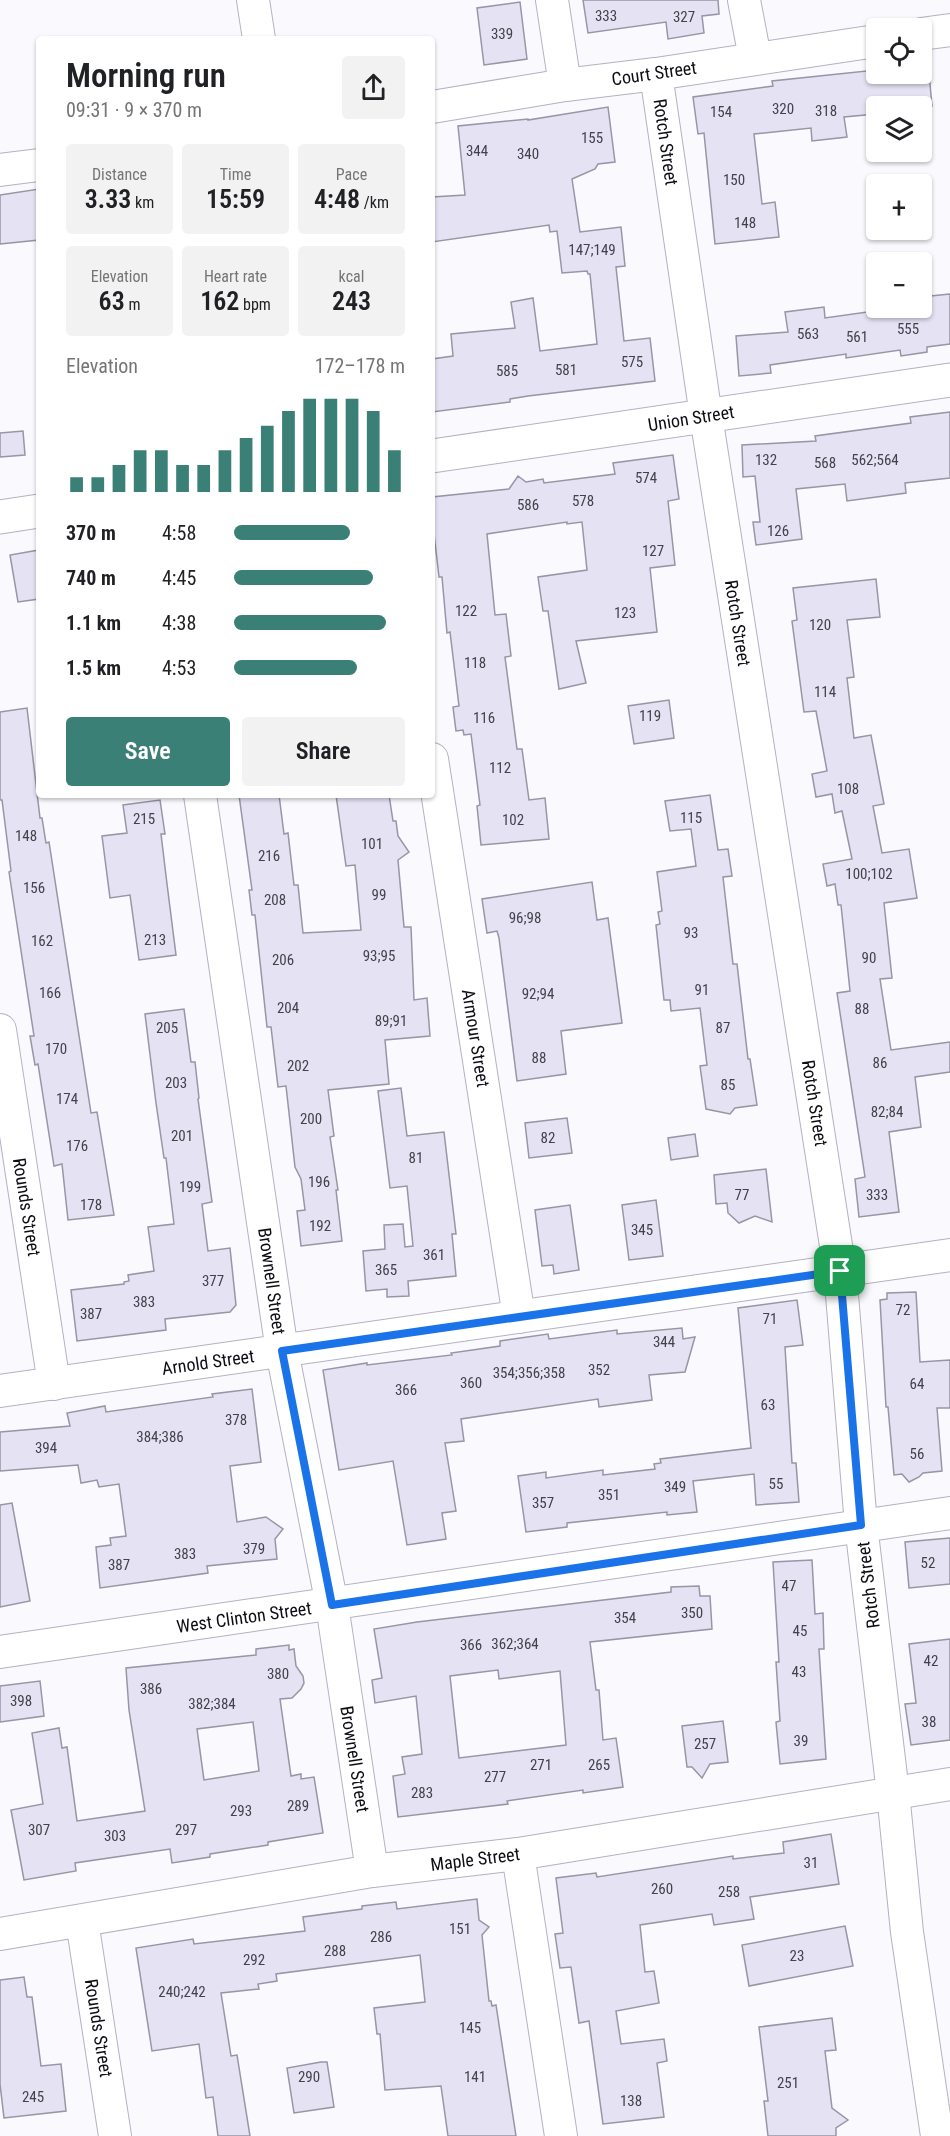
<!DOCTYPE html>
<html lang="en">
<head>
<meta charset="utf-8">
<style>
	body { margin:0; font-family:"Roboto Condensed",sans-serif; background:#f2f2f2; color:#202124; height:100vh; display:flex; flex-direction:column; font-size:22px; white-space:nowrap }
	* { box-sizing:border-box; margin:0 }
	p { font-size:20px; color:#757577 }
	.icon { flex:none; width:33px; height:33px; fill:none; stroke:currentColor; stroke-width:2; stroke-linecap:round; stroke-linejoin:round }
	.map { position:relative; flex:1; overflow:hidden }
	.side { position:absolute; left:36px; top:36px; width:399px; height:762px; display:flex; flex-direction:column; background:#fff; border-radius:6px; box-shadow:0 2px 4px #0004 }
	.side>* { flex:none }
	.fabs { position:absolute; left:866px; top:18px; display:grid; gap:12px }
	.fabs a { display:grid; place-items:center; width:66px; height:66px; border-radius:6px; background:#fff; box-shadow:0 2px 4px #0004; font-size:30px }
	.pin { position:absolute; display:grid; place-items:center; width:51px; height:51px; color:#fff; margin:-26px; border-radius:12px; box-shadow:0 3px 9px #0006 }
	.round { display:grid; place-items:center; flex:none; width:63px; height:63px; border-radius:6px; background:#f2f2f2 }
	.overview { display:flex; align-items:center; justify-content:space-between; height:102px; padding:0 30px }
	h1 { font-size:33px; font-weight:600; line-height:45px }
	.stats { display:grid; grid-template-columns:repeat(3,1fr); gap:9px; height:102px; padding:6px 30px }
	.stats div { display:grid; align-content:center; border-radius:6px; background:#f2f2f2; text-align:center }
	.stats b { font-size:26px; font-weight:600 }
	.stats small { font-size:16px; font-weight:400 }
	.stats p { font-size:16px }
	.chart { height:168px; padding:12px 30px }
	.chart p { display:flex; justify-content:space-between }
	.chart svg { width:100%; height:108px; margin-top:6px; stroke:#3b8076; stroke-width:6 }
	.action { display:flex; gap:12px; margin-top:auto; padding:12px 30px }
	.action a { flex:1; height:69px; border-radius:6px; background:#3b8076; color:#fff; font-size:24px; font-weight:600; line-height:69px; text-align:center }
	.action a+a { background:#f2f2f2; color:#202124 }
	ul { padding:0 30px; list-style:none; font-size:20px }
	li { display:grid; grid-template-columns:96px 72px 1fr; align-items:center; height:45px }
	li i { height:15px; border-radius:8px; background:#3b8076 }
	.map>svg:first-child { display:block }
	.building { fill:#e5e2f4; stroke:#9795a6; stroke-width:1.5; fill-rule:evenodd }
	.lines { fill:none; stroke-linecap:round; stroke-linejoin:round }
	.minor-casing { stroke:#b4b1c3; stroke-width:34 }
	.secondary-casing { stroke:#b4b1c3; stroke-width:35 }
	.minor { stroke:#fff; stroke-width:32 }
	.secondary { stroke:#fff; stroke-width:33 }
	.route-casing { stroke:#fff; stroke-width:12 }
	.route { stroke:#1a73e8; stroke-width:8 }
	.labels { text-anchor:middle; dominant-baseline:central; stroke-width:4.5; stroke-linejoin:round; paint-order:stroke }
	.number-label { font-size:15px; fill:#43424a }
	.street-label { font-size:18px; fill:#0d0c12; stroke:#fff }
</style>
</head>
<body>
<div class="map">
<svg width="950" height="2136" viewBox="0 0 950 2136">
	<rect width="100%" height="100%" fill="#faf9fd"/>
	<g class="building">
		<path d="M 583,0 L 718,0 L 719,14 L 702,16 L 704,33 L 668,39 L 666,22 L 588,33 Z"/>
		<path d="M 520,2 L 527,59 L 484,65 L 477,8 Z"/>
		<path d="M 876,70 L 876,74 L 888,74 L 888,77 L 929,73 L 932,106 L 876,106 L 876,114 L 844,117 L 847,137 L 812,141 L 811,128 L 754,134 L 762,204 L 775,202 L 779,237 L 715,244 L 704,133 L 698,134 L 693,97 L 773,86 L 772,81 Z"/>
		<path d="M 608,107 L 615,162 L 598,164 L 595,169 L 572,179 L 580,232 L 621,227 L 625,266 L 616,267 L 624,341 L 650,338 L 655,381 L 528,396 L 510,399 L 510,402 L 432,412 L 432,359 L 453,356 L 451,334 L 515,328 L 511,302 L 533,298 L 540,351 L 597,344 L 590,274 L 588,274 L 587,271 L 562,273 L 557,231 L 550,232 L 549,225 L 432,242 L 432,197 L 465,195 L 458,126 L 528,119 L 528,120 Z"/>
		<path d="M 39,189 L 39,240 L 0,244 L 0,195 Z"/>
		<path d="M 950,294 L 950,344 L 927,347 L 927,352 L 901,356 L 900,350 L 846,358 L 846,354 L 770,365 L 771,373 L 739,376 L 736,336 L 788,332 L 785,312 L 824,307 L 825,318 L 896,308 L 921,308 L 921,297 Z"/>
		<path d="M 950,412 L 950,478 L 905,483 L 906,493 L 847,501 L 845,484 L 796,489 L 802,539 L 756,545 L 753,522 L 760,522 L 755,476 L 743,477 L 742,445 L 816,441 L 815,436 L 911,423 L 910,417 Z"/>
		<path d="M 23,431 L 25,455 L 0,457 L 0,433 Z"/>
		<path d="M 673,455 L 679,499 L 668,501 L 675,565 L 650,568 L 657,632 L 576,641 L 586,683 L 559,689 L 548,611 L 543,611 L 538,577 L 587,570 L 582,522 L 567,524 L 567,522 L 487,534 L 495,615 L 506,614 L 511,656 L 505,657 L 517,749 L 522,749 L 529,800 L 545,798 L 549,839 L 481,845 L 477,806 L 480,805 L 471,734 L 464,735 L 463,730 L 456,731 L 453,707 L 459,706 L 450,632 L 447,633 L 442,577 L 439,577 L 434,534 L 432,534 L 432,497 L 509,489 L 518,476 L 526,482 L 543,479 L 544,483 L 615,474 L 613,463 Z"/>
		<path d="M 39,550 L 39,599 L 18,602 L 10,555 Z"/>
		<path d="M 876,579 L 880,617 L 847,620 L 854,677 L 847,678 L 854,738 L 871,735 L 884,804 L 873,806 L 882,853 L 909,849 L 917,898 L 884,903 L 892,978 L 880,979 L 891,1050 L 950,1042 L 950,1072 L 915,1077 L 921,1127 L 889,1132 L 899,1212 L 859,1217 L 855,1179 L 865,1177 L 837,993 L 850,991 L 841,905 L 838,905 L 835,884 L 827,886 L 823,864 L 852,859 L 842,811 L 835,813 L 832,794 L 816,797 L 812,774 L 827,771 L 816,711 L 804,712 L 792,621 L 797,620 L 793,588 Z"/>
		<path d="M 669,700 L 674,738 L 634,744 L 628,706 Z"/>
		<path d="M 27,708 L 40,818 L 42,818 L 46,843 L 49,842 L 91,1113 L 97,1112 L 114,1215 L 68,1220 L 62,1164 L 54,1166 L 38,1064 L 35,1065 L 30,1036 L 34,1036 L 9,872 L 11,871 L 2,800 L 0,800 L 0,712 Z"/>
		<path d="M 239,795 L 279,795 L 284,834 L 288,833 L 294,885 L 298,885 L 303,933 L 361,930 L 355,865 L 346,866 L 336,795 L 389,795 L 393,821 L 396,821 L 398,836 L 409,852 L 398,860 L 404,927 L 411,927 L 414,1000 L 427,998 L 430,1036 L 385,1040 L 389,1084 L 328,1090 L 334,1136 L 330,1137 L 338,1190 L 336,1190 L 342,1241 L 301,1246 L 297,1211 L 305,1210 L 301,1179 L 295,1167 L 286,1086 L 278,1087 L 271,1027 L 267,1027 L 255,915 L 252,915 L 249,890 L 252,890 Z"/>
		<path d="M 710,795 L 718,850 L 728,849 L 732,876 L 723,877 L 733,964 L 737,964 L 748,1059 L 750,1059 L 757,1105 L 735,1108 L 730,1114 L 706,1109 L 700,1066 L 707,1065 L 700,1008 L 671,1011 L 670,1000 L 664,1000 L 656,925 L 660,924 L 658,912 L 662,911 L 657,872 L 696,866 L 691,829 L 670,831 L 665,801 Z"/>
		<path d="M 160,800 L 165,834 L 161,834 L 167,884 L 176,955 L 139,960 L 130,895 L 110,898 L 102,836 L 127,833 L 123,805 Z"/>
		<path d="M 592,882 L 597,920 L 608,918 L 622,1023 L 561,1031 L 566,1074 L 517,1081 L 499,938 L 497,931 L 487,933 L 482,899 Z"/>
		<path d="M 184,1009 L 191,1062 L 195,1062 L 199,1098 L 198,1099 L 212,1202 L 202,1204 L 208,1251 L 230,1248 L 236,1305 L 230,1312 L 165,1319 L 166,1330 L 77,1341 L 71,1290 L 124,1284 L 124,1282 L 129,1281 L 128,1275 L 154,1271 L 148,1227 L 174,1224 L 166,1158 L 164,1158 L 156,1103 L 145,1014 Z"/>
		<path d="M 401,1088 L 407,1136 L 444,1132 L 456,1234 L 452,1234 L 456,1276 L 408,1281 L 409,1296 L 387,1297 L 387,1289 L 366,1291 L 363,1251 L 385,1249 L 384,1225 L 403,1224 L 405,1247 L 413,1246 L 407,1186 L 390,1188 L 378,1091 Z"/>
		<path d="M 567,1118 L 572,1153 L 529,1158 L 525,1123 Z"/>
		<path d="M 695,1134 L 698,1156 L 671,1160 L 668,1138 Z"/>
		<path d="M 766,1169 L 772,1222 L 755,1216 L 739,1223 L 728,1213 L 727,1203 L 716,1204 L 714,1175 Z"/>
		<path d="M 656,1200 L 663,1256 L 629,1260 L 622,1205 Z"/>
		<path d="M 570,1205 L 579,1270 L 554,1274 L 553,1265 L 542,1266 L 535,1210 Z"/>
		<path d="M 916,1292 L 920,1362 L 950,1360 L 950,1408 L 937,1408 L 942,1471 L 923,1473 L 919,1477 L 909,1482 L 902,1474 L 894,1475 L 888,1407 L 886,1407 L 880,1300 L 887,1299 L 887,1293 Z"/>
		<path d="M 797,1300 L 803,1345 L 785,1347 L 792,1463 L 796,1463 L 799,1502 L 756,1505 L 754,1474 L 693,1481 L 697,1512 L 667,1515 L 667,1512 L 567,1523 L 567,1527 L 526,1532 L 518,1476 L 546,1472 L 546,1478 L 603,1470 L 603,1475 L 655,1469 L 654,1464 L 661,1463 L 660,1459 L 751,1448 L 738,1308 Z"/>
		<path d="M 682,1328 L 683,1339 L 695,1337 L 685,1372 L 649,1375 L 652,1400 L 599,1407 L 598,1399 L 461,1419 L 464,1441 L 445,1443 L 456,1511 L 442,1513 L 446,1539 L 407,1545 L 393,1461 L 339,1470 L 323,1370 L 367,1363 L 367,1365 L 452,1355 L 451,1353 L 500,1346 L 500,1341 L 548,1334 L 549,1339 L 617,1330 L 617,1334 Z"/>
		<path d="M 252,1389 L 261,1462 L 230,1466 L 237,1522 L 266,1517 L 283,1529 L 275,1539 L 277,1559 L 207,1566 L 208,1573 L 100,1588 L 96,1547 L 111,1545 L 110,1538 L 126,1536 L 119,1484 L 99,1487 L 97,1480 L 81,1483 L 78,1465 L 0,1471 L 0,1432 L 70,1426 L 67,1413 L 105,1406 L 106,1412 L 213,1397 L 212,1394 Z"/>
		<path d="M 12,1503 L 30,1601 L 0,1607 L 0,1505 Z"/>
		<path d="M 950,1538 L 950,1584 L 909,1588 L 905,1542 Z"/>
		<path d="M 812,1560 L 815,1614 L 823,1613 L 824,1649 L 819,1649 L 826,1759 L 780,1764 L 776,1722 L 780,1721 L 776,1662 L 779,1662 L 773,1562 Z"/>
		<path d="M 699,1586 L 700,1596 L 710,1596 L 712,1629 L 590,1642 L 596,1690 L 599,1690 L 603,1740 L 616,1738 L 623,1787 L 583,1793 L 583,1790 L 507,1801 L 508,1804 L 398,1817 L 393,1776 L 405,1774 L 402,1757 L 422,1754 L 416,1696 L 375,1703 L 372,1680 L 382,1678 L 374,1629 L 417,1622 L 671,1592 L 671,1587 ZM 498,1670 L 499,1679 L 560,1671 L 566,1745 L 459,1758 L 450,1676 Z"/>
		<path d="M 950,1639 L 950,1740 L 911,1745 L 905,1704 L 916,1703 L 909,1644 Z"/>
		<path d="M 289,1645 L 289,1650 L 294,1649 L 296,1666 L 303,1676 L 304,1683 L 301,1689 L 292,1698 L 280,1699 L 291,1776 L 301,1774 L 301,1779 L 314,1777 L 323,1833 L 268,1842 L 268,1845 L 210,1854 L 210,1857 L 172,1863 L 170,1849 L 75,1863 L 76,1871 L 24,1880 L 11,1810 L 43,1804 L 32,1733 L 59,1728 L 62,1748 L 67,1747 L 77,1821 L 145,1811 L 129,1710 L 126,1668 L 256,1655 L 256,1649 ZM 253,1722 L 259,1771 L 204,1780 L 197,1729 Z"/>
		<path d="M 40,1681 L 44,1716 L 0,1722 L 0,1686 Z"/>
		<path d="M 723,1721 L 728,1762 L 710,1764 L 702,1778 L 692,1767 L 687,1767 L 682,1726 Z"/>
		<path d="M 831,1834 L 839,1884 L 750,1897 L 754,1919 L 714,1925 L 712,1914 L 640,1925 L 645,1972 L 654,1971 L 659,2003 L 616,2011 L 621,2044 L 664,2039 L 667,2061 L 657,2063 L 664,2117 L 603,2124 L 589,2021 L 579,2023 L 571,1967 L 560,1968 L 555,1934 L 563,1933 L 556,1878 L 596,1873 L 597,1877 L 733,1856 L 733,1859 L 784,1853 L 783,1842 Z"/>
		<path d="M 477,1899 L 479,1920 L 489,1927 L 482,1935 L 489,2001 L 491,2001 L 492,2006 L 496,2005 L 516,2136 L 448,2136 L 441,2086 L 385,2090 L 380,2034 L 377,2034 L 374,2008 L 425,2002 L 420,1955 L 276,1974 L 277,1981 L 258,1984 L 259,1989 L 221,1993 L 231,2056 L 237,2055 L 250,2136 L 218,2136 L 213,2097 L 206,2098 L 199,2044 L 152,2051 L 136,1948 L 193,1939 L 194,1944 L 305,1931 L 303,1917 L 362,1909 L 362,1906 L 396,1902 L 397,1909 Z"/>
		<path d="M 845,1926 L 853,1966 L 749,1986 L 742,1945 Z"/>
		<path d="M 24,1977 L 27,1997 L 32,1997 L 41,2066 L 61,2064 L 66,2111 L 4,2118 L 0,2084 L 0,1980 Z"/>
		<path d="M 832,2018 L 836,2050 L 825,2051 L 832,2108 L 848,2120 L 836,2128 L 836,2136 L 768,2136 L 764,2101 L 768,2101 L 759,2027 Z"/>
		<path d="M 321,2062 L 327,2062 L 334,2107 L 294,2113 L 287,2068 Z"/>
	</g>
	<g class="lines">
		<g class="minor-casing">
			<g id="minor">
				<path d="M 253,0 L 259,39"/>
				<path d="M 552,0 L 565,85"/>
				<path d="M 744,0 L 755,58"/>
				<path d="M 921,34 L 950,30"/>
				<path d="M 656,74 L 706,416 L 840,1271 L 861,1525 L 893,1793 L 907,1932 L 937,2136"/>
				<path d="M 432,107 L 565,85 L 656,74 L 876,41"/>
				<path d="M 0,170 L 39,165"/>
				<path d="M 432,759 L 519,1317"/>
				<path d="M 200,795 L 282,1351 L 332,1605 L 372,1871"/>
				<path d="M 0,1030 L 54,1384"/>
				<path d="M 0,1391 L 950,1255"/>
				<path d="M 0,1652 L 950,1513"/>
				<path d="M 518,1854 L 561,2136"/>
				<path d="M 82,1921 L 115,2136"/>
				<path d="M 0,1934 L 372,1871 L 518,1854 L 950,1784"/>
			</g>
		</g>
		<g class="secondary-casing">
			<g id="secondary">
				<path d="M 432,456 L 950,380"/>
				<path d="M 0,517 L 39,511"/>
			</g>
		</g>
		<use href="#minor" class="minor"/>
		<use href="#secondary" class="secondary"/>
	</g>
	<g class="lines">
		<g class="route-casing">
			<path id="route" d="M 840,1271 L 861,1525 L 332,1605 L 282,1351 Z"/>
		</g>
		<use href="#route" class="route"/>
	</g>
	<g class="labels">
		<g class="number-label">
			<text x="606" y="16">333</text>
			<text x="684" y="17">327</text>
			<text x="502" y="34">339</text>
			<text x="783" y="109">320</text>
			<text x="826" y="111">318</text>
			<text x="721" y="112">154</text>
			<text x="592" y="138">155</text>
			<text x="477" y="151">344</text>
			<text x="528" y="154">340</text>
			<text x="734" y="180">150</text>
			<text x="745" y="223">148</text>
			<text x="592" y="250">147;149</text>
			<text x="908" y="329">555</text>
			<text x="808" y="334">563</text>
			<text x="857" y="337">561</text>
			<text x="632" y="362">575</text>
			<text x="566" y="370">581</text>
			<text x="507" y="371">585</text>
			<text x="766" y="460">132</text>
			<text x="875" y="460">562;564</text>
			<text x="825" y="463">568</text>
			<text x="646" y="478">574</text>
			<text x="583" y="501">578</text>
			<text x="528" y="505">586</text>
			<text x="778" y="531">126</text>
			<text x="653" y="551">127</text>
			<text x="466" y="611">122</text>
			<text x="625" y="613">123</text>
			<text x="820" y="625">120</text>
			<text x="475" y="663">118</text>
			<text x="825" y="692">114</text>
			<text x="650" y="716">119</text>
			<text x="484" y="718">116</text>
			<text x="500" y="768">112</text>
			<text x="848" y="789">108</text>
			<text x="691" y="818">115</text>
			<text x="144" y="819">215</text>
			<text x="513" y="820">102</text>
			<text x="26" y="836">148</text>
			<text x="372" y="844">101</text>
			<text x="269" y="856">216</text>
			<text x="869" y="874">100;102</text>
			<text x="34" y="888">156</text>
			<text x="379" y="895">99</text>
			<text x="275" y="900">208</text>
			<text x="525" y="918">96;98</text>
			<text x="691" y="933">93</text>
			<text x="155" y="940">213</text>
			<text x="42" y="941">162</text>
			<text x="379" y="956">93;95</text>
			<text x="869" y="958">90</text>
			<text x="283" y="960">206</text>
			<text x="702" y="990">91</text>
			<text x="50" y="993">166</text>
			<text x="538" y="994">92;94</text>
			<text x="288" y="1008">204</text>
			<text x="862" y="1009">88</text>
			<text x="391" y="1021">89;91</text>
			<text x="167" y="1028">205</text>
			<text x="723" y="1028">87</text>
			<text x="56" y="1049">170</text>
			<text x="539" y="1058">88</text>
			<text x="880" y="1063">86</text>
			<text x="298" y="1066">202</text>
			<text x="176" y="1083">203</text>
			<text x="728" y="1085">85</text>
			<text x="67" y="1099">174</text>
			<text x="887" y="1112">82;84</text>
			<text x="311" y="1119">200</text>
			<text x="182" y="1136">201</text>
			<text x="548" y="1138">82</text>
			<text x="77" y="1146">176</text>
			<text x="416" y="1158">81</text>
			<text x="319" y="1182">196</text>
			<text x="190" y="1187">199</text>
			<text x="742" y="1195">77</text>
			<text x="877" y="1195">333</text>
			<text x="91" y="1205">178</text>
			<text x="320" y="1226">192</text>
			<text x="642" y="1230">345</text>
			<text x="434" y="1255">361</text>
			<text x="386" y="1270">365</text>
			<text x="213" y="1281">377</text>
			<text x="144" y="1302">383</text>
			<text x="903" y="1310">72</text>
			<text x="91" y="1314">387</text>
			<text x="770" y="1319">71</text>
			<text x="664" y="1342">344</text>
			<text x="599" y="1370">352</text>
			<text x="529" y="1373">354;356;358</text>
			<text x="471" y="1383">360</text>
			<text x="917" y="1384">64</text>
			<text x="406" y="1390">366</text>
			<text x="768" y="1405">63</text>
			<text x="236" y="1420">378</text>
			<text x="160" y="1437">384;386</text>
			<text x="46" y="1448">394</text>
			<text x="917" y="1454">56</text>
			<text x="776" y="1484">55</text>
			<text x="675" y="1487">349</text>
			<text x="609" y="1495">351</text>
			<text x="543" y="1503">357</text>
			<text x="254" y="1549">379</text>
			<text x="185" y="1554">383</text>
			<text x="928" y="1563">52</text>
			<text x="119" y="1565">387</text>
			<text x="789" y="1586">47</text>
			<text x="692" y="1613">350</text>
			<text x="625" y="1618">354</text>
			<text x="800" y="1631">45</text>
			<text x="515" y="1644">362;364</text>
			<text x="471" y="1645">366</text>
			<text x="931" y="1661">42</text>
			<text x="799" y="1672">43</text>
			<text x="278" y="1674">380</text>
			<text x="151" y="1689">386</text>
			<text x="21" y="1701">398</text>
			<text x="212" y="1704">382;384</text>
			<text x="929" y="1722">38</text>
			<text x="801" y="1741">39</text>
			<text x="705" y="1744">257</text>
			<text x="541" y="1765">271</text>
			<text x="599" y="1765">265</text>
			<text x="495" y="1777">277</text>
			<text x="422" y="1793">283</text>
			<text x="298" y="1806">289</text>
			<text x="241" y="1811">293</text>
			<text x="39" y="1830">307</text>
			<text x="186" y="1830">297</text>
			<text x="115" y="1836">303</text>
			<text x="811" y="1863">31</text>
			<text x="662" y="1889">260</text>
			<text x="729" y="1892">258</text>
			<text x="460" y="1929">151</text>
			<text x="381" y="1937">286</text>
			<text x="335" y="1951">288</text>
			<text x="797" y="1956">23</text>
			<text x="254" y="1960">292</text>
			<text x="182" y="1992">240;242</text>
			<text x="470" y="2028">145</text>
			<text x="309" y="2077">290</text>
			<text x="475" y="2077">141</text>
			<text x="788" y="2083">251</text>
			<text x="33" y="2097">245</text>
			<text x="631" y="2101">138</text>
		</g>
		<g class="street-label">
			<text transform="translate(654 73) rotate(-8)">Court Street</text>
			<text transform="translate(666 142) rotate(82)">Rotch Street</text>
			<text transform="translate(691 418) rotate(-9)">Union Street</text>
			<text transform="translate(738 623) rotate(81)">Rotch Street</text>
			<text transform="translate(476 1038) rotate(81)">Armour Street</text>
			<text transform="translate(815 1103) rotate(81)">Rotch Street</text>
			<text transform="translate(27 1207) rotate(81)">Rounds Street</text>
			<text transform="translate(272 1281) rotate(82)">Brownell Street</text>
			<text transform="translate(208 1362) rotate(-8)">Arnold Street</text>
			<text transform="translate(868 1585) rotate(-97)">Rotch Street</text>
			<text transform="translate(244 1617) rotate(-8)">West Clinton Street</text>
			<text transform="translate(355 1759) rotate(81)">Brownell Street</text>
			<text transform="translate(475 1859) rotate(-7)">Maple Street</text>
			<text transform="translate(99 2028) rotate(81)">Rounds Street</text>
		</g>
	</g>
</svg>
<div class="fabs">
<a><svg class="icon" aria-label="locate" viewBox="0 0 24 24"><circle cx="12" cy="12" r="6"/><path d="M12 2v4M12 18v4M2 12h4M18 12h4"/></svg></a>
<a><svg class="icon" aria-label="layers" viewBox="0 0 24 24"><path d="M12 4l9 5-9 5-9-5zM3 14l9 5 9-5"/></svg></a>
<a>+</a>
<a>−</a>
</div>
<div class="pin" style="left:840px;top:1271px;background:#1e9e55"><svg class="icon" aria-label="arrive" viewBox="0 0 24 24"><path d="M6 21V4h12l-3 4 3 4H6"/></svg></div>
<section class="side">
<div class="overview"><div><h1>Morning run</h1><p>09:31 · 9 × 370 m</p></div><a class="round"><svg class="icon" aria-label="share" viewBox="0 0 24 24"><path d="M12 15V3M7 8l5-5 5 5M5 13v7h14v-7"/></svg></a></div>
<div class="stats">
<div><p>Distance</p><b>3.33<small> km</small></b></div>
<div><p>Time</p><b>15:59</b></div>
<div><p>Pace</p><b>4:48<small> /km</small></b></div>
</div>
<div class="stats">
<div><p>Elevation</p><b>63<small> m</small></b></div>
<div><p>Heart rate</p><b>162<small> bpm</small></b></div>
<div><p>kcal</p><b>243</b></div>
</div>
<div class="chart"><p><span>Elevation</span>172–178 m</p>
<svg viewBox="0 0 160 44" preserveAspectRatio="none"><path d="M5 44V38M15 44V38M25 44V33M35 44V27M45 44V27M55 44V33M65 44V33M75 44V27M85 44V22M95 44V17M105 44V11M115 44V6M125 44V6M135 44V6M145 44V11M155 44V27"/></svg>
</div>
<ul>
<li><b>370 m</b>4:58<i style="width:68%"></i></li>
<li><b>740 m</b>4:45<i style="width:81%"></i></li>
<li><b>1.1 km</b>4:38<i style="width:89%"></i></li>
<li><b>1.5 km</b>4:53<i style="width:72%"></i></li>
</ul>
<div class="action"><a>Save</a><a>Share</a></div>
</section>
</div>
</body>
</html>
